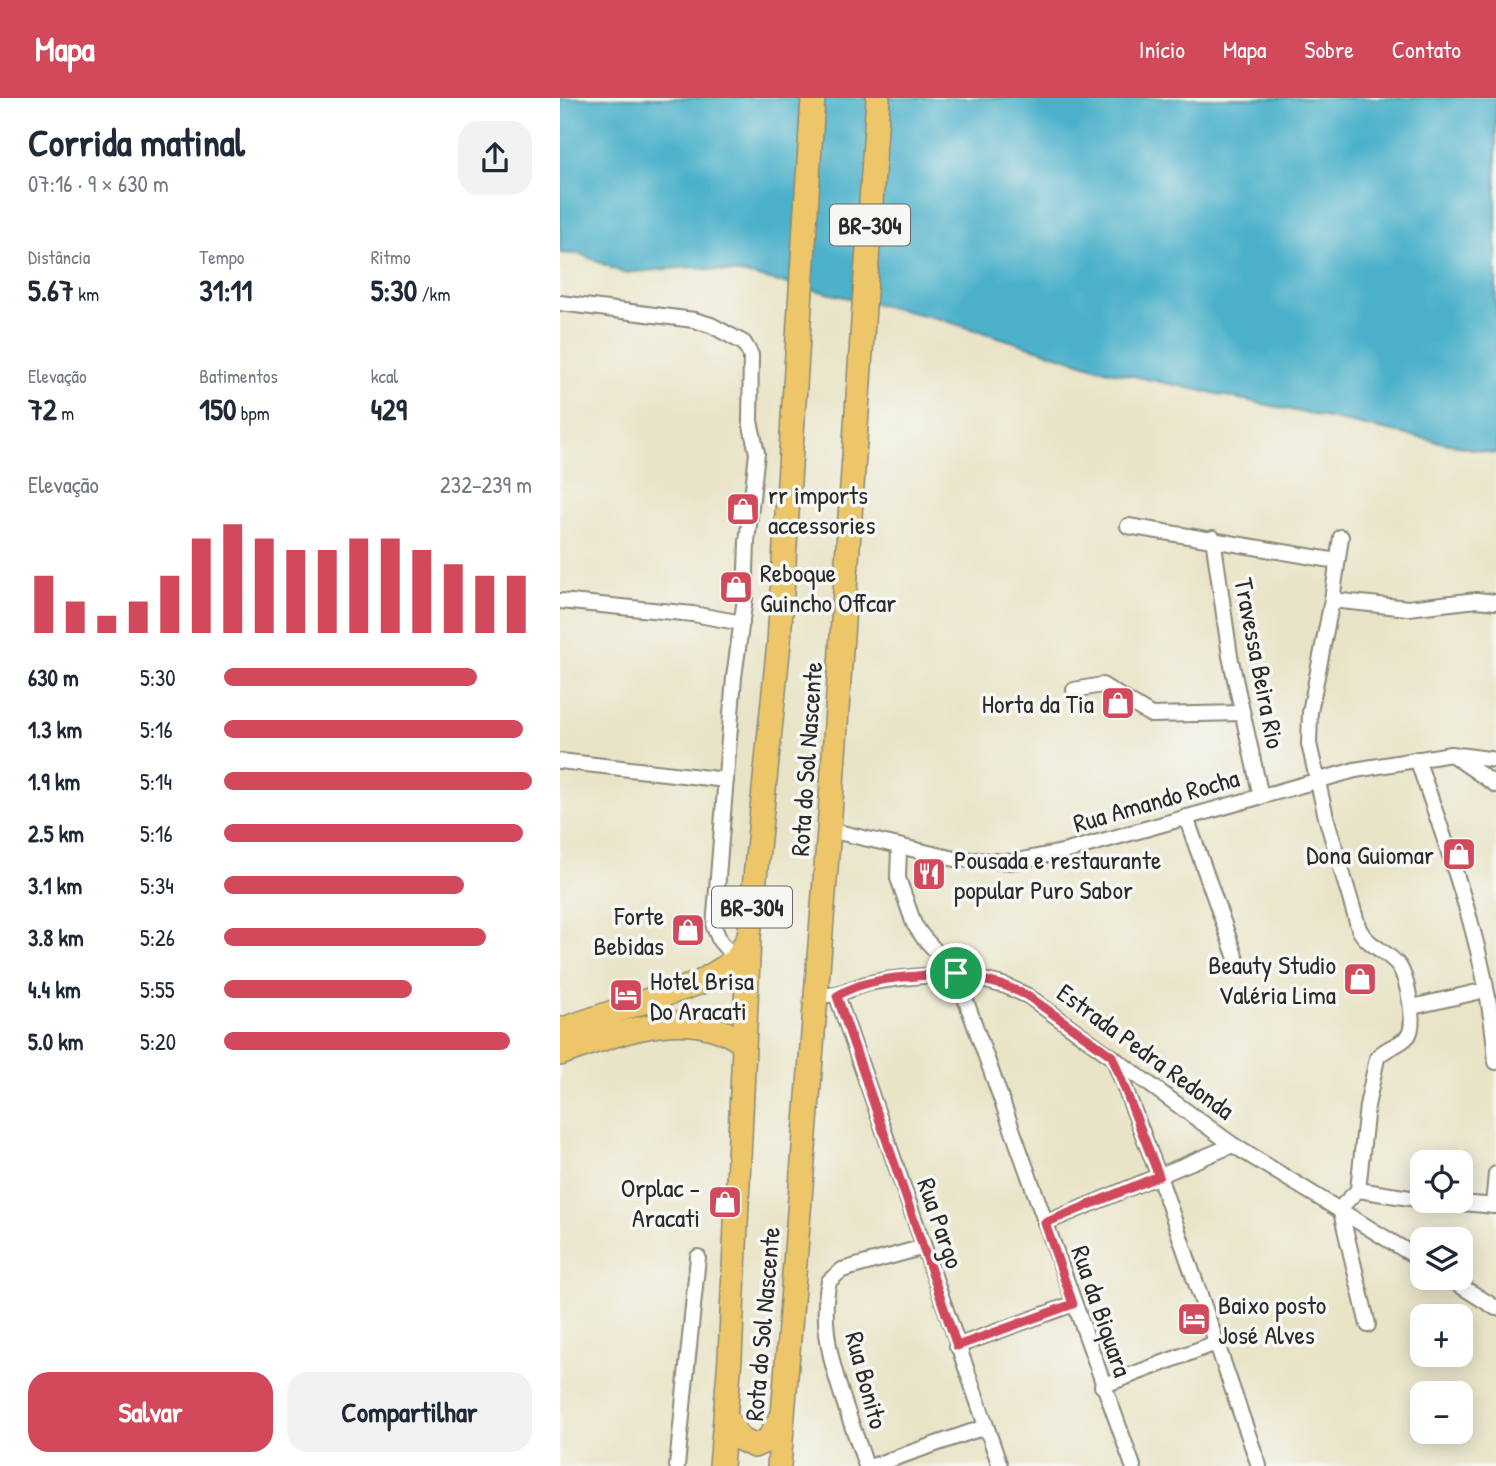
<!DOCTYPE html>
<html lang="pt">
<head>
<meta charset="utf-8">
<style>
	body { margin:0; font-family:"Patrick Hand",sans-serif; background:#f2f2f3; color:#1f2937; height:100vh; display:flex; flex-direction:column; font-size:26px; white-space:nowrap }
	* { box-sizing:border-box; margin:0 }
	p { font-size:23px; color:#747a83 }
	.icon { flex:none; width:38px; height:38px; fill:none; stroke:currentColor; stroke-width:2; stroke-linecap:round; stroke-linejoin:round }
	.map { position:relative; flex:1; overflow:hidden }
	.drawer { display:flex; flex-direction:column; background:#fff; width:560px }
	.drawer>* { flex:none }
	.controls { position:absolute; left:850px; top:1052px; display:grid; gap:14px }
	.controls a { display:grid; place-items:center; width:63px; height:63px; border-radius:14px; background:#fff; box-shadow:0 4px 18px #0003; font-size:35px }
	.pin { position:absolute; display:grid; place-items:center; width:60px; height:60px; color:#fff; margin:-30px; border:4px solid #fff; border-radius:50%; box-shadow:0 2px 7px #0007 }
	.round { display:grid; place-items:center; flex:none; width:74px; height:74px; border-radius:21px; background:#f2f2f3 }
	.head { display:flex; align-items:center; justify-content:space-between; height:119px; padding:0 28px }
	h1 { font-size:38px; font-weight:800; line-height:52px }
	.figures { display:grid; grid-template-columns:repeat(3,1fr); gap:10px; height:119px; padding:7px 28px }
	.figures div { display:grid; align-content:center }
	.figures b { font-size:30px; font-weight:800 }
	.figures small { font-size:19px; font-weight:400 }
	.figures p { font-size:19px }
	.chart { height:196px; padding:14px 28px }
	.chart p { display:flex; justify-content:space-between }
	.chart svg { width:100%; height:126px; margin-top:7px; stroke:#d1495b; stroke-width:6 }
	.cta { display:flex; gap:14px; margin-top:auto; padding:14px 28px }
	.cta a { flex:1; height:80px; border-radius:21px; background:#d1495b; color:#fff; font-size:28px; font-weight:800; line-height:80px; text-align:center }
	.cta a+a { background:#f2f2f3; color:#1f2937 }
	ul { padding:0 28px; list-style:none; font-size:23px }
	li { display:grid; grid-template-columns:112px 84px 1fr; align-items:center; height:52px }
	li i { height:18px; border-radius:9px; background:#d1495b }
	header { display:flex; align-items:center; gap:42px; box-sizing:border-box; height:98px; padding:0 35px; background:#d1495b; color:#fff }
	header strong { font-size:33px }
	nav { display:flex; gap:38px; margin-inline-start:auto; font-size:24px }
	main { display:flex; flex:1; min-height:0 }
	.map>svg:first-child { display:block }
	.water { fill:#4bb1ca; stroke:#3b6e7a; stroke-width:2 }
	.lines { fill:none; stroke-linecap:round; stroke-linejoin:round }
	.minor-casing { stroke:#8a8879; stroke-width:18 }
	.trunk-casing { stroke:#8a8879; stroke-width:26 }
	.minor { stroke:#fff; stroke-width:14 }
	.trunk { stroke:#ecc669; stroke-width:23 }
	.route-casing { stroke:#fff; stroke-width:14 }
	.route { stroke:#d1495b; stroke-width:9 }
	.labels { text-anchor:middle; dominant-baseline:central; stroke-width:7; stroke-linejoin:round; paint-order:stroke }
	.shield { fill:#f6f6f2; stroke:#686867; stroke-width:2 }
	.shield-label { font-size:24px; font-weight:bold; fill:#2b2b2b }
	.poi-label { font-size:26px; fill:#2b2b2b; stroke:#f6f6f2; text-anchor:start }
	.street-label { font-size:26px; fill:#2b2b2b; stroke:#f6f6f2 }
</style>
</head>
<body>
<header>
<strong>Mapa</strong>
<nav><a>Início</a><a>Mapa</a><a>Sobre</a><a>Contato</a></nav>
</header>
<main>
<section class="drawer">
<div class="head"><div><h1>Corrida matinal</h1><p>07:16 · 9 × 630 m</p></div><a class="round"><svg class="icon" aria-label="share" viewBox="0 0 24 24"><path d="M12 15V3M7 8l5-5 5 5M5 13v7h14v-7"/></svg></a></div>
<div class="figures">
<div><p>Distância</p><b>5.67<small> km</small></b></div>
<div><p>Tempo</p><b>31:11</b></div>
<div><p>Ritmo</p><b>5:30<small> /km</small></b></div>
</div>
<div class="figures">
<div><p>Elevação</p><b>72<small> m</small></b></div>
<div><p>Batimentos</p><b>150<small> bpm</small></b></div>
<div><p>kcal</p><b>429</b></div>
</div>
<div class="chart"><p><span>Elevação</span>232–239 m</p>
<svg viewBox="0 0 160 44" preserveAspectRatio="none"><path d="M5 44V24M15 44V33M25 44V38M35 44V33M45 44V24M55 44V11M65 44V6M75 44V11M85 44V15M95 44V15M105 44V11M115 44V11M125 44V15M135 44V20M145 44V24M155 44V24"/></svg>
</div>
<ul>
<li><b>630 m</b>5:30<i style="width:82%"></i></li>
<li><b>1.3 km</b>5:16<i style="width:97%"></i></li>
<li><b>1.9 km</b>5:14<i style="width:100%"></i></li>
<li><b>2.5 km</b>5:16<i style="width:97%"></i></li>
<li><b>3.1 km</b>5:34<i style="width:78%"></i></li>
<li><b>3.8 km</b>5:26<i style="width:85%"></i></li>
<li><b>4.4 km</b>5:55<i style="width:61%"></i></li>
<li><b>5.0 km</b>5:20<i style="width:93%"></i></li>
</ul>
<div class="cta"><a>Salvar</a><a>Compartilhar</a></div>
</section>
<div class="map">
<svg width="936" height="1368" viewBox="0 0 936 1368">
	<rect width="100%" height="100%" fill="#f6f6f2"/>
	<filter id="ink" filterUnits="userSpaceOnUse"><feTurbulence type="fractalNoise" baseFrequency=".0143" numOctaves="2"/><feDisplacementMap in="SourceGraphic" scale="14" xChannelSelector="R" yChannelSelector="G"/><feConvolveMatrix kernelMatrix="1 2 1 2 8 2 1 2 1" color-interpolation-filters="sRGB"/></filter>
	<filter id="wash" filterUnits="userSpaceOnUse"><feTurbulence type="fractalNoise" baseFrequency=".00686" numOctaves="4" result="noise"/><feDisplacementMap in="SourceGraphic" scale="28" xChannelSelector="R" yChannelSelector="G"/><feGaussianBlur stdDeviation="1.57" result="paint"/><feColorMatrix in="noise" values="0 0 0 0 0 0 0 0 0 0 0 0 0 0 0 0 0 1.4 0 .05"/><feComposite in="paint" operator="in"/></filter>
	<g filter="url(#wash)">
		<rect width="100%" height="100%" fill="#e9e4c7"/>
		<path class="water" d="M 0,0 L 936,0 L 936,356 L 545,272 L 376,220 L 185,176 L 130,169 L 63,175 L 21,156 L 0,155 Z"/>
	</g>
	<g filter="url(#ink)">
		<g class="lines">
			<g class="minor-casing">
				<g id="minor">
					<path d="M 0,205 L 134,222 L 151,227 L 184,245 L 191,257 L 190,323 L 197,355 L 187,444 L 185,500 L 174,579 L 154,829 L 160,843 L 176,862"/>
					<path d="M 568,428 L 777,463"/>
					<path d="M 781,439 L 772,502 L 750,614 L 749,646 L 766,719 L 799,831 C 808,849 828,853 839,868 C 847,880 857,926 848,938 C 840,948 825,949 817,960 L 807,1008 L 798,1092 L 780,1110 L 808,1227"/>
					<path d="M 653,440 L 670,558 L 701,699"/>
					<path d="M 772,502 L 848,510 L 917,502 L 936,504"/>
					<path d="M 0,503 L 133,516 L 182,525"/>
					<path d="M 514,592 L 542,587 L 591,617 L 682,615"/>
					<path d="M 891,656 L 936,687"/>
					<path d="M 857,661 C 891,760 929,859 936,964"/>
					<path d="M 0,663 L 166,682"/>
					<path d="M 626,719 L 678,866"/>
					<path d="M 269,732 L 395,761 L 452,764 L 507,753 L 795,672 L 891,656 L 936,662"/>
					<path d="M 339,750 L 338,780 L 354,826 L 363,839 L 396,875 L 446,888 L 468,898 L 673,1047 L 863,1163"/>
					<path d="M 256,897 C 283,899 289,889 314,884 C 340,879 369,878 396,875 L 573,1368"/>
					<path d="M 277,898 L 440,1368"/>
					<path d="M 852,909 L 926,892"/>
					<path d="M 553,959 L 599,1078 L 699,1368"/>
					<path d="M 798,1092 L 863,1102"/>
					<path d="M 867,1102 L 936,1108"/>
					<path d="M 933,1108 L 936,1076"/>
					<path d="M 485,1125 L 673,1047"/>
					<path d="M 888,1180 L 936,1210"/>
					<path d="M 397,1248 L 513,1206"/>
					<path d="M 542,1288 L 656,1245"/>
					<path d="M 117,1368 L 138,1159"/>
					<path d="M 306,1368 C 288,1311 255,1243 269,1183 L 282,1172 L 364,1149"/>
					<path d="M 312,1368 L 425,1329"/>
				</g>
			</g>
			<g class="trunk-casing">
				<g id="trunk">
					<path d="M 0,932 L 139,885 L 176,862 L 187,842"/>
					<path d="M 0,956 C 57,936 128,905 183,945"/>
					<path d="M 166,1320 L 180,1341 L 194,1348 L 208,1342 L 220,1321"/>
					<path d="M 161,1368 L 170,1260 L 189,839 L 219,544 L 253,0"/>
					<path d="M 219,1368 L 269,732 L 318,0"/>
				</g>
			</g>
			<use href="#minor" class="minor"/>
			<use href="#trunk" class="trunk"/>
		</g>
	</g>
	<g class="lines" filter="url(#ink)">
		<g class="route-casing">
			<path id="route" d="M 396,875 L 446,888 L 468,898 L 552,958 L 599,1078 L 485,1125 L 513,1206 L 397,1248 L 277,898 C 310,877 358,879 396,875 Z"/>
		</g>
		<use href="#route" class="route"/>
	</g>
	<defs>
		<g id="shop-square" transform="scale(1.75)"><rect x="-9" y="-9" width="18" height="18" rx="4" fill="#d1495b" stroke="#f6f6f2"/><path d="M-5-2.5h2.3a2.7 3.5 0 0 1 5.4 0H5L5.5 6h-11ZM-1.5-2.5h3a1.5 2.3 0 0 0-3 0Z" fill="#fff"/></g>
		<g id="restaurant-square" transform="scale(1.75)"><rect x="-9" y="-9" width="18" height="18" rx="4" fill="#d1495b" stroke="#f6f6f2"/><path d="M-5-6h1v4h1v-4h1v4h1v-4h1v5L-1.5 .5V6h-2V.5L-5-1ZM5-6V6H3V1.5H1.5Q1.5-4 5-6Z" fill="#fff"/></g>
		<g id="hotel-square" transform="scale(1.75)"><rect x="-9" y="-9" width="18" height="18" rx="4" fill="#d1495b" stroke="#f6f6f2"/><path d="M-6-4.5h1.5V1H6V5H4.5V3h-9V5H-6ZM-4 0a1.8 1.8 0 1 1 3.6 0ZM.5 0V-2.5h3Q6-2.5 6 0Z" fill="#fff"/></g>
	</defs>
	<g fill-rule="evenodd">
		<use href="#shop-square" x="183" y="411"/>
		<use href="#shop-square" x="176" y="489"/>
		<use href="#shop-square" x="558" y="605"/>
		<use href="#shop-square" x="899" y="756"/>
		<use href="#restaurant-square" x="369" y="776"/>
		<use href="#shop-square" x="128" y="832"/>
		<use href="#shop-square" x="800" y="881"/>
		<use href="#hotel-square" x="66" y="897"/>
		<use href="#shop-square" x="165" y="1104"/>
		<use href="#hotel-square" x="634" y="1221"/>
	</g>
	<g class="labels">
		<g class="shield">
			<rect x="270" y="106.5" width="80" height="41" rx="5"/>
			<rect x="152" y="788.5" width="80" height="41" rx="5"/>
		</g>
		<g class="shield-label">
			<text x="310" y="127">BR-304</text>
			<text x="192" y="809">BR-304</text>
		</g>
		<g class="poi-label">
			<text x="208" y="396">rr imports<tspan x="208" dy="30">accessories</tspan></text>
			<text x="200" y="474">Reboque<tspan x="200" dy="30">Guincho Offcar</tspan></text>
			<text x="534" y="605" text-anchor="end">Horta da Tia</text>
			<text x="874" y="756" text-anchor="end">Dona Guiomar</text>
			<text x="394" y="761">Pousada e restaurante<tspan x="394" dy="30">popular Puro Sabor</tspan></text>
			<text x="104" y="817" text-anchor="end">Forte<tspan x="104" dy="30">Bebidas</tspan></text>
			<text x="776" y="866" text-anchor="end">Beauty Studio<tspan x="776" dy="30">Valéria Lima</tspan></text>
			<text x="90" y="882">Hotel Brisa<tspan x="90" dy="30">Do Aracati</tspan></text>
			<text x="140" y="1089" text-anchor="end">Orplac -<tspan x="140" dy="30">Aracati</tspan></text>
			<text x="658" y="1206">Baixo posto<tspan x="658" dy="30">José Alves</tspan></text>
		</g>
		<g class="street-label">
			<text transform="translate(700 565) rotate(79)">Travessa Beira Rio</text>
			<text transform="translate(246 661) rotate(-86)">Rota do Sol Nascente</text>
			<text transform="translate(596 702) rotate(-16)">Rua Amando Rocha</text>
			<text transform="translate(586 953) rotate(36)">Estrada Pedra Redonda</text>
			<text transform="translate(381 1125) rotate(71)">Rua Pargo</text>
			<text transform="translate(542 1213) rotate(71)">Rua da Biquara</text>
			<text transform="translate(202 1226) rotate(-85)">Rota do Sol Nascente</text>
			<text transform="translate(307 1282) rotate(75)">Rua Bonito</text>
		</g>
	</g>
</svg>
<div class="controls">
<a><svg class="icon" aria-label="locate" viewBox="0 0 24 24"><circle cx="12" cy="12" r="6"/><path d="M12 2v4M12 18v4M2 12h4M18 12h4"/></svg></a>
<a><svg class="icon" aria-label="layers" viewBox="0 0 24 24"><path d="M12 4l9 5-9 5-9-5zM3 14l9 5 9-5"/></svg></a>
<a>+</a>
<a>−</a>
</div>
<div class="pin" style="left:396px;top:875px;background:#1e9e55"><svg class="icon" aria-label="arrive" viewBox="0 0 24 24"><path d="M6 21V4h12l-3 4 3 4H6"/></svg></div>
</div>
</main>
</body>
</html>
